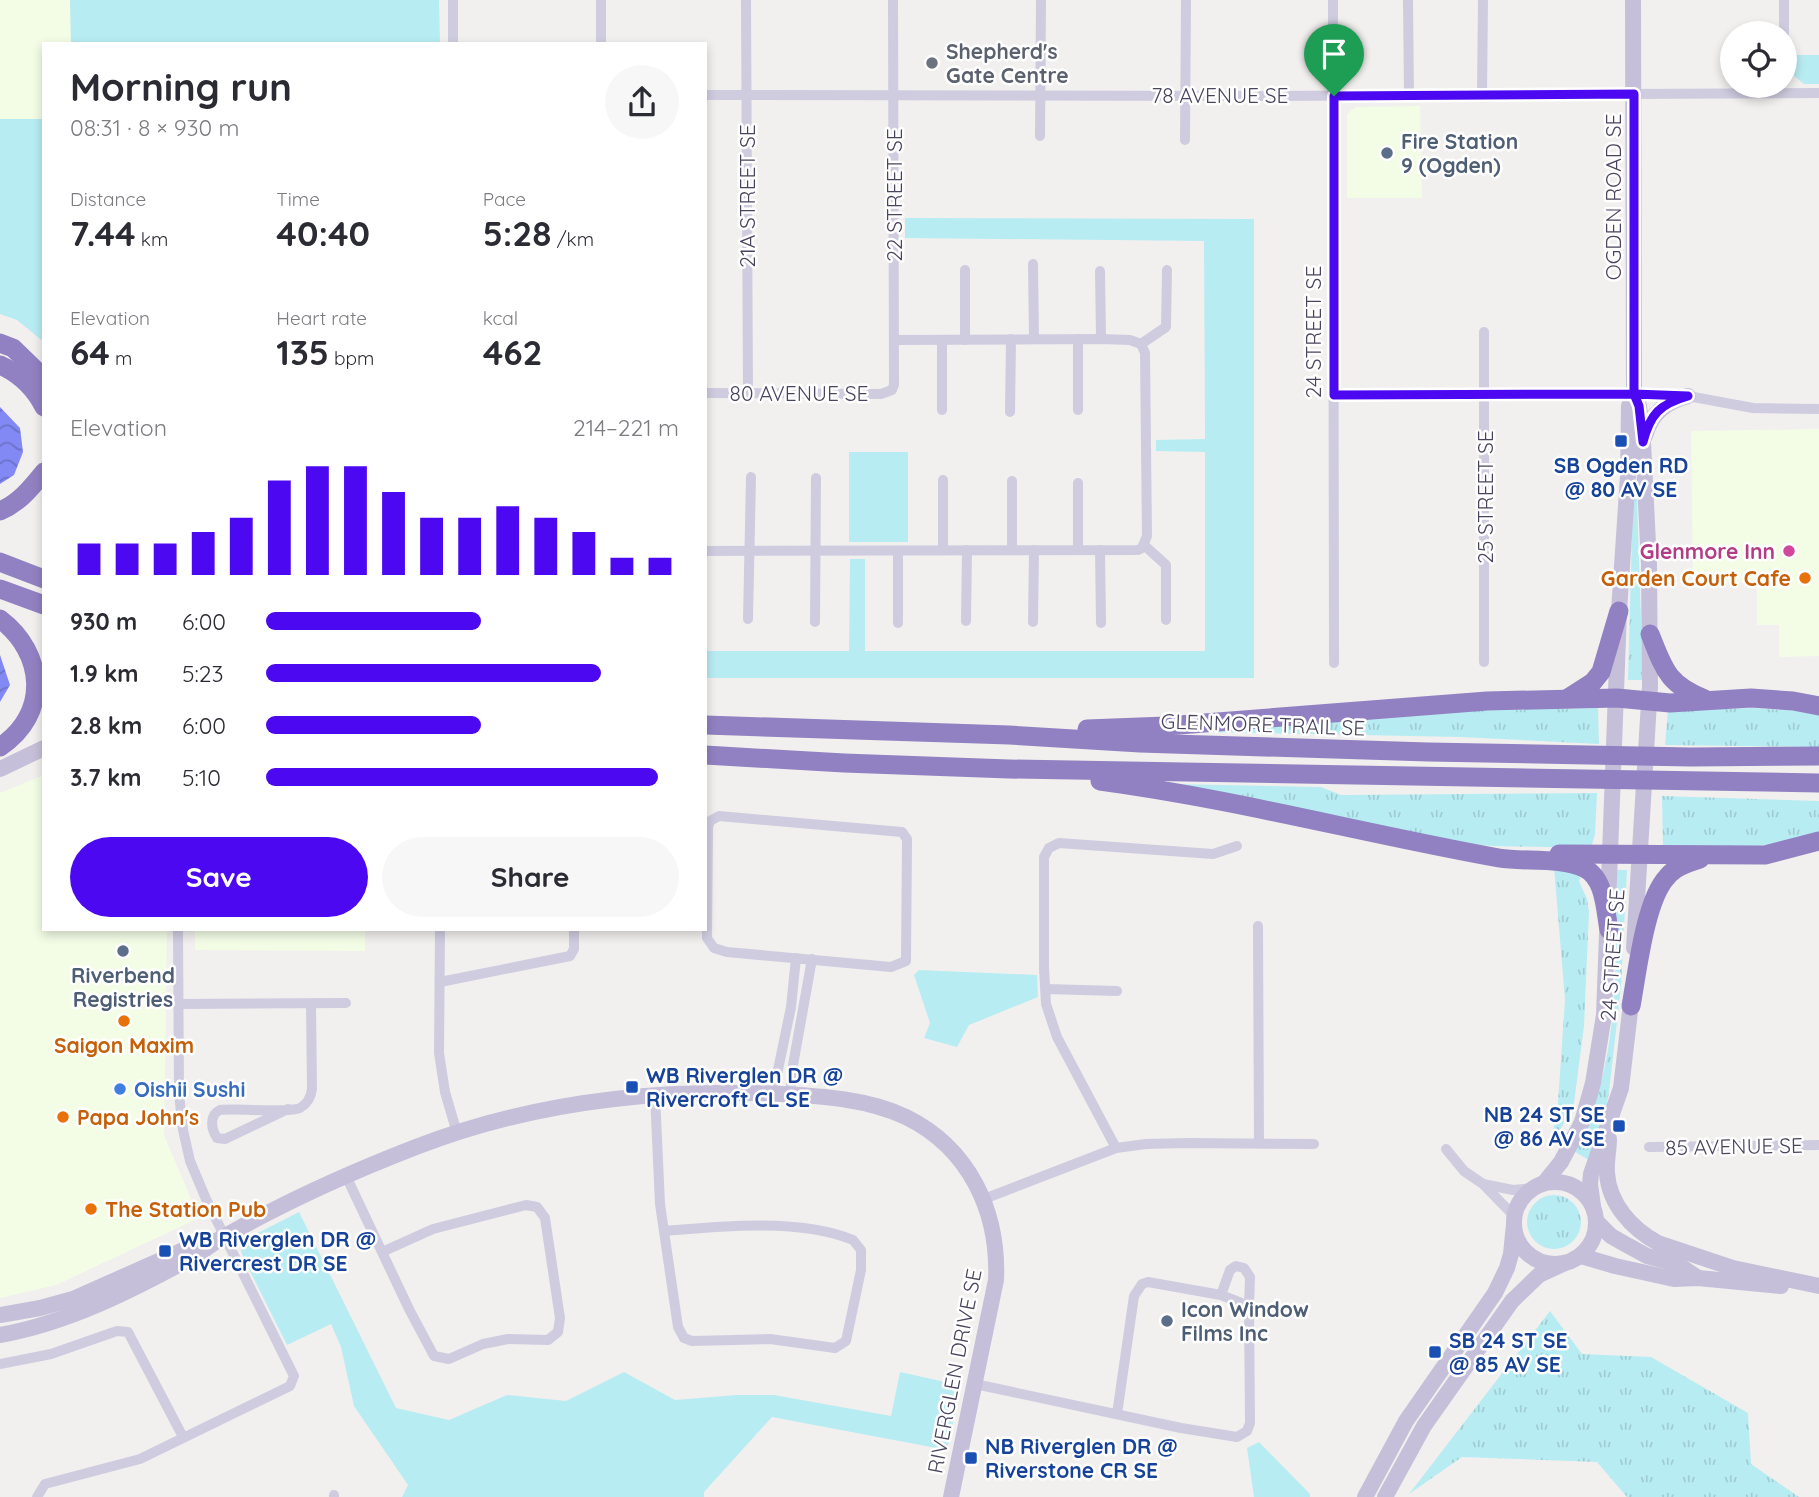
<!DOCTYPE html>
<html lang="en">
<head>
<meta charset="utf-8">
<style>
	body { margin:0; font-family:Quicksand,sans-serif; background:#f7f7f7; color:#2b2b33; height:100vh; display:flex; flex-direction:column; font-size:26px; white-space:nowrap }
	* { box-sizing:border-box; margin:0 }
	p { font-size:23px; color:#7c7c81 }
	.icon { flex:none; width:38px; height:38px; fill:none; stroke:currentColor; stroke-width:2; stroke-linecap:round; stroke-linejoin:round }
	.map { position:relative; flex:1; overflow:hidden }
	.panel { position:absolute; left:42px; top:42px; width:665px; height:889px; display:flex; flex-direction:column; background:#fff; border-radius:0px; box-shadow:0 4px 10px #0003 }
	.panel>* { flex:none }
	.fabs { position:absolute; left:1720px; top:21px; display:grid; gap:14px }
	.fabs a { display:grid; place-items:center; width:77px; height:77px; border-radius:50%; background:#fff; box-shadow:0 4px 10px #0003; font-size:35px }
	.pin { position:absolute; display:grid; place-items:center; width:60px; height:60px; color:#fff; margin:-72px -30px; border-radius:50% 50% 50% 0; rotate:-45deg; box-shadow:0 0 7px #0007 }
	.pin .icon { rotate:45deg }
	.round { display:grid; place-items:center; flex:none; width:74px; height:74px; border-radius:37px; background:#f7f7f7 }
	.headline { display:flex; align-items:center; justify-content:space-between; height:119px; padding:0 28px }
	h1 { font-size:38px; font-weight:700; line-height:52px }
	.stats { display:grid; grid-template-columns:repeat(3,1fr); gap:10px; height:119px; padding:7px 28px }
	.stats div { display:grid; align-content:center }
	.stats b { font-size:35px; font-weight:700 }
	.stats small { font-size:19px; font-weight:400 }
	.stats p { font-size:19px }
	.chart { height:196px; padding:14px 28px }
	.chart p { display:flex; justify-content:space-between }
	.chart svg { width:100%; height:126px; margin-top:7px; stroke:#4c09f1; stroke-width:6 }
	.action { display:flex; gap:14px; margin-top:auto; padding:14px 28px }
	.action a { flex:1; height:80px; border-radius:42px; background:#4c09f1; color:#fff; font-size:28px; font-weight:700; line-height:80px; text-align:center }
	.action a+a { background:#f7f7f7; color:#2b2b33 }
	ul { padding:0 28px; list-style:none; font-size:23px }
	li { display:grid; grid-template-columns:112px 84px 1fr; align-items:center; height:52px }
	li i { height:18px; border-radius:9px; background:#4c09f1 }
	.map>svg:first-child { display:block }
	.commercial { fill:#f3fde6 }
	.grass { fill:url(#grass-tufts) }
	.park { fill:#b8ecf3 }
	.water { fill:url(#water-waves) }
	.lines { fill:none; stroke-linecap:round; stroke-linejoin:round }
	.street { stroke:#cfcce0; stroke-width:10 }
	.secondary { stroke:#c6bfd9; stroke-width:16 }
	.highway { stroke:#9181c2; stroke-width:19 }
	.route-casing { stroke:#fff; stroke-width:14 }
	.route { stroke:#4c09f1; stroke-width:9 }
	.worship-dot { fill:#6b7280; stroke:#fff; stroke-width:2.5 }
	.service-dot { fill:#5c6f8a; stroke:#fff; stroke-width:2.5 }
	.transit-dot { fill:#1a4fb4; stroke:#fff; stroke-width:2.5 }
	.hotel-dot { fill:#d1479c; stroke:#fff; stroke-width:2.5 }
	.food-dot { fill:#e8710a; stroke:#fff; stroke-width:2.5 }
	.shop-dot { fill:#3f7fe0; stroke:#fff; stroke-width:2.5 }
	.labels { text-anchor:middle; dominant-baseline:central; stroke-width:5; stroke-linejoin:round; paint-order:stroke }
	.worship-label { font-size:21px; font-weight:bold; fill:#5b616d; stroke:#fff; text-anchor:start }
	.street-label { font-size:21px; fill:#4a455e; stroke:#fff }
	.service-label { font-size:21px; font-weight:bold; fill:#4e5e75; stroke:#fff; text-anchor:start }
	.transit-label { font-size:21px; font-weight:bold; fill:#164399; stroke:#fff; text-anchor:start }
	.hotel-label { font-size:21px; font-weight:bold; fill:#b23c85; stroke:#fff; text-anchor:end }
	.food-label { font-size:21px; font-weight:bold; fill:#c56008; stroke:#fff; text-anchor:start }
	.shop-label { font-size:21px; font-weight:bold; fill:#366cbe; stroke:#fff; text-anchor:start }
</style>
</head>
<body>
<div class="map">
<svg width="1819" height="1497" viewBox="0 0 1819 1497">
	<defs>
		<pattern id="grass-tufts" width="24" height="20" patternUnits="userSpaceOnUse" patternTransform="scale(1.75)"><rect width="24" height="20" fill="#b8ecf3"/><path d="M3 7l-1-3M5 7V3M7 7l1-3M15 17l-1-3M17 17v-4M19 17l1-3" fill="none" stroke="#a0ccd3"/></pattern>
		<pattern id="water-waves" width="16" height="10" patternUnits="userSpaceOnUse" patternTransform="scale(1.75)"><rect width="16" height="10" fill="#8289f4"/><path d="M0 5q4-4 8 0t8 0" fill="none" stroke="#6c72c9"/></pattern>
	</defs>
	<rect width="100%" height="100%" fill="#f1f0ee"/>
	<g class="commercial">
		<path d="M 0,0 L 70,0 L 71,44 L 44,44 L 44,119 L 0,119 Z"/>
		<path d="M 1420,106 L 1422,198 L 1347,198 L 1347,114 L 1356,107 Z"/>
		<path d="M 1819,429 L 1819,656 L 1779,657 L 1779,625 L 1757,625 L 1757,582 L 1693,583 L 1691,431 Z"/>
		<path d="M 44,775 L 44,929 L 167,929 L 164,1135 L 199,1218 L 56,1285 L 0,1298 L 0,793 Z"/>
		<path d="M 195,929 L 365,929 L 365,951 L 195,950 Z"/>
	</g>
	<g class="grass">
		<path d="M 1633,499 L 1637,499 L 1643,680 L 1628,680 Z"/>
		<path d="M 1598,708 L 1599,744 L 1460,737 L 1207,732 L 1427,711 Z"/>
		<path d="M 1752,708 L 1819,712 L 1819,747 L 1665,745 L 1668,710 Z"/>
		<path d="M 1172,784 L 1321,787 L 1341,795 L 1597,793 L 1595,834 L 1591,848 L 1494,846 L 1428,841 Z"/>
		<path d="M 1662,796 L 1819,801 L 1819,835 L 1776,844 L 1729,849 L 1663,849 Z"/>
		<path d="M 1554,867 L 1581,875 L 1579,881 L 1587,899 L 1589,912 L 1584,1026 L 1574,1103 L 1556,1138 L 1552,1133 L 1557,1117 L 1565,1000 Z"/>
		<path d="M 1617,870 L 1627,870 L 1621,986 L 1609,1092 L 1604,1120 L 1589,1160 L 1575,1152 C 1582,1132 1592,1112 1598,1092 C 1619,1026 1615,939 1617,870 Z"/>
		<circle cx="1554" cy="1222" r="27"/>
		<path d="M 1550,1311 L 1582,1354 L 1651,1357 L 1748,1413 L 1751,1464 L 1799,1497 L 1627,1497 L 1597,1462 L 1462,1457 L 1409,1494 Z"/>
	</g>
	<g class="park">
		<path d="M 70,0 L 439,0 L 440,44 L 71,44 Z"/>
		<path d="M 1793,55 L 1819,55 L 1819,84 L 1804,84 L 1794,76 Z"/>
		<path d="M 0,119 L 44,119 L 44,342 L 17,320 L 0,314 Z"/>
		<path d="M 905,218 L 1254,219 L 1254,678 L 705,678 L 705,651 L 849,651 L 850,559 L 865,559 L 865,651 L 1205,651 L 1205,452 L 1156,451 L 1156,440 L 1205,439 L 1204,241 L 905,238 Z"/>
		<rect x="849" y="452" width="59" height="90"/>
		<path d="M 919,970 L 1037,975 L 1038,997 L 969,1025 L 957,1047 L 924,1038 L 930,1023 L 914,975 Z"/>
		<path d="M 299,1212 L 396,1408 L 449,1420 L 507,1395 L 566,1401 L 624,1372 L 675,1400 L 737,1395 L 774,1395 L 891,1416 L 900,1372 L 959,1385 L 960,1390 L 947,1450 L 772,1417 L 704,1492 L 704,1497 L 402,1497 L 408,1485 L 354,1406 L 341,1347 L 331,1324 L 287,1345 L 243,1257 L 241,1250 L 246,1239 Z"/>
		<path d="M 1259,1442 L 1310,1494 L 1310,1497 L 1254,1497 L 1247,1448 Z"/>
	</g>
	<g class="water">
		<path d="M 0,407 L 20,428 L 23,452 L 14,475 L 0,484 Z"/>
		<path d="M 0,655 L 10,685 L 0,702 Z"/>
	</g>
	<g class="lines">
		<g class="street">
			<path d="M 453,0 L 453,44"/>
			<path d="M 601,0 L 601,44"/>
			<path d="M 746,0 L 748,393"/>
			<path d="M 1333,0 L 1334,663"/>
			<path d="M 1408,0 L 1409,95"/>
			<path d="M 1784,0 L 1784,33"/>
			<path d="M 705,95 L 1260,96 L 1819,93"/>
			<path d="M 1482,95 L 1483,0"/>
			<path d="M 1040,136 L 1041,0"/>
			<path d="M 1185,140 L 1186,0"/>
			<path d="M 1033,264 L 1034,339"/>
			<path d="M 1100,271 L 1101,339"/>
			<path d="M 1078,339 L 1078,410"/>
			<path d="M 942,340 L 942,410"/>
			<path d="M 965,340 L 965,270"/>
			<path d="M 1141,344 L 1166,327 L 1167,270"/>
			<path d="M 705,393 L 881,394 L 892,390 L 894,385 L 893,0"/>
			<path d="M 1334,395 L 1656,394 L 1688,396 L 1753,408 L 1819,409"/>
			<path d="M 1010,412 L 1011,339"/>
			<path d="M 943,480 L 943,550"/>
			<path d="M 1078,483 L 1078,550"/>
			<path d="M 1144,545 L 1166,565 L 1166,620"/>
			<path d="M 1012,550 L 1012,481"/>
			<path d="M 1100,550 L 1101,623"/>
			<path d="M 705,551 L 1138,550 L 1142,548 L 1147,536 L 1145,353 L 1141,344 L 1130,340 L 1101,339 L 894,340"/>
			<path d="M 898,551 L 898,623"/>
			<path d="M 748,619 L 751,477"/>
			<path d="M 966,621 L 967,550"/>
			<path d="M 815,622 L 816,478"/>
			<path d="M 1033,622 L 1034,550"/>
			<path d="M 1484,662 L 1484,332"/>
			<path d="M 719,816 L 902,832 L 907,839 L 907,845 L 906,961 L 891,967 L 727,952 L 714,948 L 707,938 L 708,827 L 710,821 Z"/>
			<path d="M 1258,926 L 1259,1143"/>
			<path d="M 440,929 L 439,1053 L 445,1092 L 457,1133"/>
			<path d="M 440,982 L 570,956 L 574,949 L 574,929"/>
			<path d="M 1046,989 L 1117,991"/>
			<path d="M 178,1004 L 346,1003"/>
			<path d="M 773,1094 L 791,1007 L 796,958"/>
			<path d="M 655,1095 L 660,1204 L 678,1327 L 684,1338 L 692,1341 L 770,1339 L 835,1348 L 846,1341 L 861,1270 L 861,1250 L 853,1240 C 801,1218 720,1226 664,1231"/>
			<path d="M 790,1095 L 793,1065 L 812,959"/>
			<path d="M 288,1109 L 225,1139 L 217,1138 C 211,1129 209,1115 220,1110 C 236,1108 289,1113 300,1108 C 307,1104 311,1097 312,1089 L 311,1004"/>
			<path d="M 1649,1147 L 1819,1145"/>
			<path d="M 1116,1148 L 1057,1037 L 1046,1004 L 1044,968 L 1044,857 L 1049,848 L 1059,843 L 1213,854 L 1237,846"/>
			<path d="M 1446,1149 L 1464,1171 L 1483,1184 L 1515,1217"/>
			<path d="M 346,1176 L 409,1309 L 434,1356 L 449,1359 L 483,1344 L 508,1339 L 548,1340 L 558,1332 L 560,1318 L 545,1218 L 537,1207 L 526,1205 L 433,1229 L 382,1252"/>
			<path d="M 1483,1184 L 1513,1190 L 1533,1188"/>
			<path d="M 984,1199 L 1116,1148 L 1146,1144 L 1188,1143 L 1314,1144"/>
			<path d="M 1221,1295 L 1230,1270 L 1236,1266 L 1244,1268 L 1250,1277 L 1249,1306"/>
			<path d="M 0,1364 L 51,1354 L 117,1331 L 128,1332 L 183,1437"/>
			<path d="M 975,1384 L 1181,1428 L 1237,1437 L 1247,1431 L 1250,1423 L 1249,1306 L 1221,1295 L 1148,1282 L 1142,1284 L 1134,1296 L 1117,1414"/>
			<path d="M 37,1497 L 45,1484 L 140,1459 L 290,1386 L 294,1376 L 206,1199 L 190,1161 L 183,1130 L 179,1094 L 178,929"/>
			<path d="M 334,1497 L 334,1495"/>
		</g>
		<g class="secondary">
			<path d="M 1633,0 L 1634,394 L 1639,406 L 1643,442 L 1649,564 L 1650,686 L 1634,948"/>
			<path d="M 1645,436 C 1651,413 1666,402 1688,396"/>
			<path d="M 0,769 L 44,748"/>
			<path d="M 1609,1139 C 1609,1150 1606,1161 1607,1173 C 1609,1204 1632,1229 1658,1243 L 1733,1268 L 1819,1286"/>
			<circle cx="1555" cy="1223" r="41"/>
			<path d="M 1544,1183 L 1561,1162 L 1582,1122 L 1593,1083 L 1604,1015 L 1619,611 L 1628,476 L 1629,406 L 1633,396"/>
			<path d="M 1593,1206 L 1590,1184 L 1591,1174 L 1621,1088 L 1632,995"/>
			<path d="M 1597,1222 L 1611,1236 L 1625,1244 L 1647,1256 L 1677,1264 L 1698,1278"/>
			<path d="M 1581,1256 L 1615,1266 L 1674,1279 L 1698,1278 L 1781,1286"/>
			<path d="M 0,1315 L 40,1308 L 73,1299 L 208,1239"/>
			<path d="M 0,1335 C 68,1323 133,1290 193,1257 C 205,1250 215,1241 227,1235 C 285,1202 354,1171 416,1147 C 532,1102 658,1088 781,1094 C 822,1096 868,1099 906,1117 C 969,1148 999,1211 996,1280 L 951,1497"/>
			<path d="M 1365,1497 L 1406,1421 L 1495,1293 L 1507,1268 L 1511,1254 L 1514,1224"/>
			<path d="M 1385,1497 L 1424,1426 L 1512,1301 L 1539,1275 L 1565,1263"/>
		</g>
		<g class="highway">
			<path d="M 0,343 L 13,348 L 44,378"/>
			<path d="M 0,365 C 20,374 34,387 44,407"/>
			<path d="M 0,511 C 19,503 31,488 44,472"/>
			<path d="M 0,562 L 44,579"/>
			<path d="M 0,589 L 44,605"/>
			<path d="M 0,619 C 45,653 50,714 0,747"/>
			<path d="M 1650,634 C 1664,669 1667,684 1705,699"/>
			<path d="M 1568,698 L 1593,682 L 1601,672 L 1619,611"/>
			<path d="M 705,725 L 1009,735 L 1140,743 L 1428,752 L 1690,757 L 1819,756"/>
			<path d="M 1087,729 L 1166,726 L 1487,701 L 1617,698 L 1670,703 L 1751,698 L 1793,701 L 1819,706"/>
			<path d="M 705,755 L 844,763 L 1009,769 L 1819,783"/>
			<path d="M 1100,781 C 1235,799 1365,834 1499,858 C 1524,862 1561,857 1584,868 C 1605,878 1605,909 1609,930"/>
			<path d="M 1559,854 L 1765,855 L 1819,841"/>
			<path d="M 1631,1006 C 1637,974 1645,900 1667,877 C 1675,867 1688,863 1700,859"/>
		</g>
	</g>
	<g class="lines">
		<g class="route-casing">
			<path id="route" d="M 1334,96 L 1334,395 L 1634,394 L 1639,406 L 1643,442 C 1650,414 1660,404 1688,396 L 1634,394 L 1634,94 L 1334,96"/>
		</g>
		<use href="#route" class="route"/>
	</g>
	<circle class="worship-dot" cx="932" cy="63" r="7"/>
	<g class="service-dot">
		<circle cx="1387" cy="153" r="7"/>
		<circle cx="123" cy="951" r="7"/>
		<circle cx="1167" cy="1321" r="7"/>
	</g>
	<g class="transit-dot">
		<rect x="1614" y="434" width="14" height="14" rx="3.5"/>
		<rect x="625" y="1080" width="14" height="14" rx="3.5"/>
		<rect x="1612" y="1119" width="14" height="14" rx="3.5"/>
		<rect x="158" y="1244" width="14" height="14" rx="3.5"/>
		<rect x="1428" y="1345" width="14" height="14" rx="3.5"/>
		<rect x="964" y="1451" width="14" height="14" rx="3.5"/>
	</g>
	<circle class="hotel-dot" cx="1789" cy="551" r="7"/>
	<g class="food-dot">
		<circle cx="1805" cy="578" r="7"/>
		<circle cx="124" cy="1021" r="7"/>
		<circle cx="63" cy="1117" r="7"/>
		<circle cx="91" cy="1209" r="7"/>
	</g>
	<circle class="shop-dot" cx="120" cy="1089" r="7"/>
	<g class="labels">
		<g class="worship-label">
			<text x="946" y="51">Shepherd's<tspan x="946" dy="24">Gate Centre</tspan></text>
		</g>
		<g class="street-label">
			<text x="1220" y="95">78 AVENUE SE</text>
			<text transform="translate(894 195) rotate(-90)">22 STREET SE</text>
			<text transform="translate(747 196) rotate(-90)">21A STREET SE</text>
			<text transform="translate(1613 197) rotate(-90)">OGDEN ROAD SE</text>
			<text transform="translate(1313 332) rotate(-90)">24 STREET SE</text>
			<text x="799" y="393">80 AVENUE SE</text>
			<text transform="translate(1485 497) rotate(-90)">25 STREET SE</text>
			<text transform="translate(1263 724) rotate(2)">GLENMORE TRAIL SE</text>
			<text transform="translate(1612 955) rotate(-86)">24 STREET SE</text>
			<text transform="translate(1734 1146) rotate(-1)">85 AVENUE SE</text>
			<text transform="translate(954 1371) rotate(-79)">RIVERGLEN DRIVE SE</text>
		</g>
		<g class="service-label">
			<text x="1401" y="141">Fire Station<tspan x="1401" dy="24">9 (Ogden)</tspan></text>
			<text x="123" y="975" text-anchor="middle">Riverbend<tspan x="123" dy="24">Registries</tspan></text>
			<text x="1181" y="1309">Icon Window<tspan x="1181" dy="24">Films Inc</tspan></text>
		</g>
		<g class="transit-label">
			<text x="1621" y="465" text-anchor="middle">SB Ogden RD<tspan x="1621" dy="24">@ 80 AV SE</tspan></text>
			<text x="646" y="1075">WB Riverglen DR @<tspan x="646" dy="24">Rivercroft CL SE</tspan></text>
			<text x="1605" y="1114" text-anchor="end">NB 24 ST SE<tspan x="1605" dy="24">@ 86 AV SE</tspan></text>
			<text x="179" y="1239">WB Riverglen DR @<tspan x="179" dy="24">Rivercrest DR SE</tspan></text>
			<text x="1449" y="1340">SB 24 ST SE<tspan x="1449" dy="24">@ 85 AV SE</tspan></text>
			<text x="985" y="1446">NB Riverglen DR @<tspan x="985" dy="24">Riverstone CR SE</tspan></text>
		</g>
		<g class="hotel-label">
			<text x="1775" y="551">Glenmore Inn</text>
		</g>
		<g class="food-label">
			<text x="1791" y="578" text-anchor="end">Garden Court Cafe</text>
			<text x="124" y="1045" text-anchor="middle">Saigon Maxim</text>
			<text x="77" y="1117">Papa John's</text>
			<text x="105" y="1209">The Station Pub</text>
		</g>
		<g class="shop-label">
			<text x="134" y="1089">Oishii Sushi</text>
		</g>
	</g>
</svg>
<div class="fabs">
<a><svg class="icon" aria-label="locate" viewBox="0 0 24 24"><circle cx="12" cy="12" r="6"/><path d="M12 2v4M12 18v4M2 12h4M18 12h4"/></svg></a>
</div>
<div class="pin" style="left:1334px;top:96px;background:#1e9e55"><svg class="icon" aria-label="arrive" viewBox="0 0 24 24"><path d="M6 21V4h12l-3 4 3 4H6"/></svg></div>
<section class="panel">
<div class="headline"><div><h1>Morning run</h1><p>08:31 · 8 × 930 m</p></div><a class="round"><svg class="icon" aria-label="share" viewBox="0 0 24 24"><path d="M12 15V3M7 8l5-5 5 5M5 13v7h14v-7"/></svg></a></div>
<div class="stats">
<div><p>Distance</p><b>7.44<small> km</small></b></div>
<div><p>Time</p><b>40:40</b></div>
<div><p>Pace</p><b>5:28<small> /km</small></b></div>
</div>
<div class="stats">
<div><p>Elevation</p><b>64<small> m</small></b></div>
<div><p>Heart rate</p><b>135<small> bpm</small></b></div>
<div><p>kcal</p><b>462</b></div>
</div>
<div class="chart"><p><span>Elevation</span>214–221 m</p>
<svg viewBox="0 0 160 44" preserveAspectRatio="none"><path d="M5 44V33M15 44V33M25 44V33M35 44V29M45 44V24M55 44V11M65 44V6M75 44V6M85 44V15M95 44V24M105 44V24M115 44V20M125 44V24M135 44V29M145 44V38M155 44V38"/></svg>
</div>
<ul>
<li><b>930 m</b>6:00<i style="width:52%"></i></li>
<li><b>1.9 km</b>5:23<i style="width:81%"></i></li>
<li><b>2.8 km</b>6:00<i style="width:52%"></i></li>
<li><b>3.7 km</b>5:10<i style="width:95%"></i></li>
</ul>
<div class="action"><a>Save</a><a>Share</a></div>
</section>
</div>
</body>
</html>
